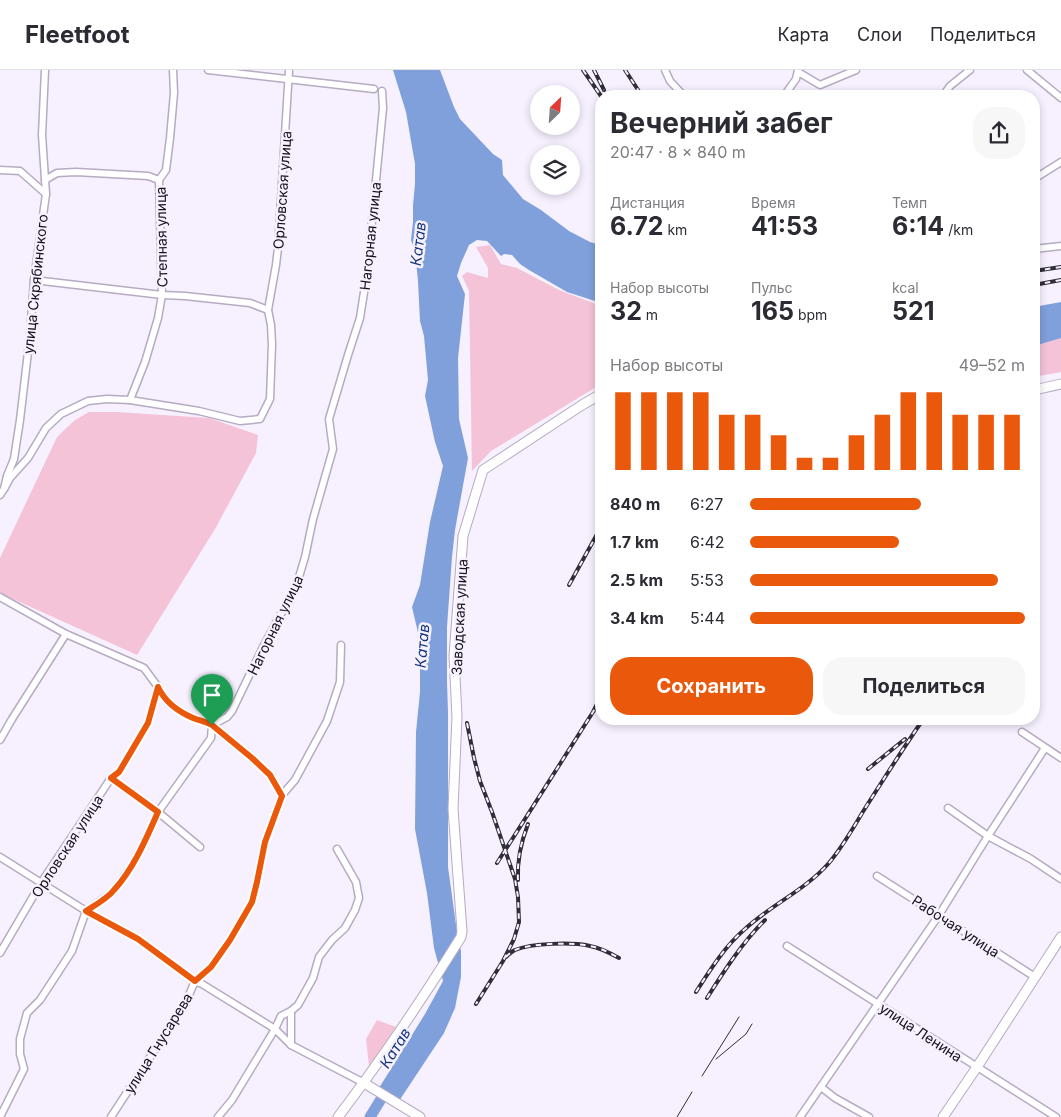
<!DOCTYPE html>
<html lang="ru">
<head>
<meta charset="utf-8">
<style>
	body { margin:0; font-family:Inter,sans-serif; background:#f7f7f7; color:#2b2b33; height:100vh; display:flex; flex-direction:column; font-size:19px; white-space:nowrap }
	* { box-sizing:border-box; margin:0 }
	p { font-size:16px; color:#7c7c81 }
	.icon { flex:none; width:28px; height:28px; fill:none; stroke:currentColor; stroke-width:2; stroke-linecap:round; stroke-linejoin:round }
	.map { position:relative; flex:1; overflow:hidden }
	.sheet { position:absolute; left:595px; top:20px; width:445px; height:635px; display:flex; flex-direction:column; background:#fff; border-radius:20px; box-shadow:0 2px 8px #0003 }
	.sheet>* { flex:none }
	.needle { width:32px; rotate:25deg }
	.tools { position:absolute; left:530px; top:15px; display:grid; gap:10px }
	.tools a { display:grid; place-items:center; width:50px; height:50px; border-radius:50%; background:#fff; box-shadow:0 2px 8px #0003; font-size:25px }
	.pin { position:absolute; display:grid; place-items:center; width:42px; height:42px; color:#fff; margin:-51px -21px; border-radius:50% 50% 50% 0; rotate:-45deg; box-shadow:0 0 5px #0007 }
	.pin .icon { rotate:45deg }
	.round { display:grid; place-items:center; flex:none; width:52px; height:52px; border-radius:20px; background:#f7f7f7 }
	.headline { display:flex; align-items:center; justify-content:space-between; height:85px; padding:0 15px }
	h1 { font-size:28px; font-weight:700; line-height:38px }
	.metrics { display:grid; grid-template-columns:repeat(3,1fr); gap:8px; height:85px; padding:5px 15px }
	.metrics div { display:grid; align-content:center }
	.metrics b { font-size:25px; font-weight:700 }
	.metrics small { font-size:14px; font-weight:400 }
	.metrics p { font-size:14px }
	.chart { height:140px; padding:10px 15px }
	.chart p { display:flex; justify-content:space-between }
	.chart svg { width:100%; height:90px; margin-top:5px; stroke:#ea580c; stroke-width:6 }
	.button { display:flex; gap:10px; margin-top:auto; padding:10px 15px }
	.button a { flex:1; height:58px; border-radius:20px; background:#ea580c; color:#fff; font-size:20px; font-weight:700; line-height:58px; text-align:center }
	.button a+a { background:#f7f7f7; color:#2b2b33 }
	ul { padding:0 15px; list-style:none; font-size:16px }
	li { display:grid; grid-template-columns:80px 60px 1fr; align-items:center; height:38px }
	li i { height:12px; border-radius:6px; background:#ea580c }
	header { display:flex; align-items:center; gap:30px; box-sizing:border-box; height:70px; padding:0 25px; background:#fff; border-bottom:1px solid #e1e1e2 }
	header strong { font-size:24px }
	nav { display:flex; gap:28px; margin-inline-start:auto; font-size:18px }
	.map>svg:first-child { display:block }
	.green { fill:#f4c3d8 }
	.water { fill:#80a0db }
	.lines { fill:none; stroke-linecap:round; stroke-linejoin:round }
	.river { stroke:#80a0db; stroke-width:11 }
	.street-casing { stroke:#b6abc3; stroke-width:9 }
	.secondary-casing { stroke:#b6abc3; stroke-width:11 }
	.street { stroke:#fff; stroke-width:6 }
	.secondary { stroke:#fff; stroke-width:9 }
	.tram { stroke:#312d37; stroke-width:1 }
	.rail-casing { stroke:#312d37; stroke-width:4 }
	.rail { stroke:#f7f0ff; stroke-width:2; stroke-dasharray:5.5; stroke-linecap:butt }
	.route-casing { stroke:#fff; stroke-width:10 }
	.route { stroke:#ea580c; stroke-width:6 }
	.labels { text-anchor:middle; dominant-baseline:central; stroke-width:5; stroke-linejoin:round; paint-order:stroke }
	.street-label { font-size:14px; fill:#16121b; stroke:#f7f0ff }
	.water-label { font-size:15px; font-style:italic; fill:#14387c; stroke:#f7f0ff }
</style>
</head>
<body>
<header>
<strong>Fleetfoot</strong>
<nav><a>Карта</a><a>Слои</a><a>Поделиться</a></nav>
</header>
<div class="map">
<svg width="1061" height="1047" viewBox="0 0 1061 1047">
	<rect width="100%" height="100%" fill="#f7f0ff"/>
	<g class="green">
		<path d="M 490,175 L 501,194 L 517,198 L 559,220 L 601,236 L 601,314 L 491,381 L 472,401 L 469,221 L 462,206 L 467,202 L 488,208 L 488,198 L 476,177 Z"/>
		<path d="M 1058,268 L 1061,268 L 1061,302 L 1034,307 L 1034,276 Z"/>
		<path d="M 89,342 L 116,342 L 209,348 L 258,365 L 256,383 L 215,459 L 137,585 L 0,523 L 0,488 L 57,367 L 75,350 Z"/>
		<path d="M 377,950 L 396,957 L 369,996 L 366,969 Z"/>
	</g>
	<g class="water">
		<path d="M 393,0 L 440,0 L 454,37 L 460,49 L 493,84 L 502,90 L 503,105 L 523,129 L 541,140 L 569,161 L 590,172 L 601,175 L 601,233 L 567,222 L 529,200 L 520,194 L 512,185 L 504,184 L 501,186 L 487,171 L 477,170 L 469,175 L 461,193 L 457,206 L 465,224 L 458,288 L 459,349 L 468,388 L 455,460 L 452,487 L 447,557 L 447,612 L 448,642 L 448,797 L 457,862 L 461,881 L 461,907 L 455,938 L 444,963 L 399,1031 L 379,1018 L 425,944 L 443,911 L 434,878 L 427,823 L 415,759 L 416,662 L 420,622 L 420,571 L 412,537 L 420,515 L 430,452 L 443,396 L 435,372 L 425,326 L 428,310 L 424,266 L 420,251 L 418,211 L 415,181 L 411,170 L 413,152 L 413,135 L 415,114 L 415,94 L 406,42 Z"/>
		<path d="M 1061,232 L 1061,268 L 1034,276 L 1034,237 Z"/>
	</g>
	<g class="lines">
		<path class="river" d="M 370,1047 L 389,1016"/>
		<g class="street-casing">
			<g id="street">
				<path d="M 208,0 L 374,19"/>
				<path d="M 665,0 L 670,11 L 684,26"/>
				<path d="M 1027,0 L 1061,28"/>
				<path d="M 798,2 L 820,15 L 856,0"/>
				<path d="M 784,26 L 796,9 L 798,0"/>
				<path d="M 943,26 L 950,16 L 970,0"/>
				<path d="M 0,100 L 20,101 L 46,124"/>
				<path d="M 1034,109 L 1061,92"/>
				<path d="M 45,110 L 57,103 L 76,102 L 148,106 L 159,110"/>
				<path d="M 1034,179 L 1061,176"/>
				<path d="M 268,240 L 276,195 L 278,178 L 289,0"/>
				<path d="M 130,330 L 145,292 L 158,248 L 162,225 L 159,110 L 166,100 L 170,68 L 174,23 L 173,0"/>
				<path d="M 4,419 L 10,408 L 28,388 L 46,358 L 61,344 L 88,331 L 107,329 L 130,330 L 199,341 L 240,351 L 260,349 L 270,329 L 272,274 L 271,255 L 268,240 L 250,233 L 185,226 L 162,225 L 34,210"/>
				<path d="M 0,425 L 4,419 L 7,406 L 14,389 L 20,350 L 30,265 L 34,210 L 46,124 L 42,65 L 45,0"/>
				<path d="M 0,527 L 66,564 L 144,598 L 158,617 L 162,624 L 168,632 L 181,642 L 196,649 L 204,651 L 212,655 L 252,688 L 270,705 L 282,725"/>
				<path d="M 1022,662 L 1061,688"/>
				<path d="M 0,670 L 12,649 L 66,564"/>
				<path d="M 111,708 L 158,742 L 200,777"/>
				<path d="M 948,738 L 988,766 L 1031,789 L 1061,809"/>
				<path d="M 0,787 L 86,841 L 138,869 L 195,911 L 202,914 L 275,959 L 291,975 L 364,1013"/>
				<path d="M 877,806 L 1035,907"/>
				<path d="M 787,876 L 1056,1047"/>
				<path d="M 0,883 L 41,813 L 111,708 L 119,702 L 148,653 L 158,617"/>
				<path d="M 291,941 L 291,975"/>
				<path d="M 821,1017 L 835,1028 L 869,1047"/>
				<path d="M 0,1047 L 24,999 L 20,984 L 20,969 L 27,943 L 40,930 L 72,881 L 86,841 L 113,822 L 131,797 L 147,767 L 158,742 L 211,668 L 212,655 L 227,647 L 232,641 L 263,577 L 289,529 L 299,507 L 305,487 L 313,449 L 333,379 L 329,349 L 348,285 L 360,248 L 367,203 L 383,38 L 382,21"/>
				<path d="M 111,1047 L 186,932 L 195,911 L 211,897 L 230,870 L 252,832 L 257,812 L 265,772 L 282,725 L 295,710 L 327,651 L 340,612 L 341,575"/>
				<path d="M 218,1047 L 232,1030 L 275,959 L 281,946 L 291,941 L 298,935 L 313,908 L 319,887 L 332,870 L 345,858 L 355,840 L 359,828 L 356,812 L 337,779"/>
				<path d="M 800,1047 L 939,845 L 988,766 L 1045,678"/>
			</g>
		</g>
		<g class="secondary-casing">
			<g id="secondary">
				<path d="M 1034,320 L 1061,314"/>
				<path d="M 364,1013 L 420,1047"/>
				<path d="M 338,1047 C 382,989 423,928 461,867 L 462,861 L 453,739 L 457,647 L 454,586 L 463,466 L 483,400 L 582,335 L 601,324"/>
				<path d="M 943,1047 L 977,997 L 1061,867"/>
			</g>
		</g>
		<use href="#street" class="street"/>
		<use href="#secondary" class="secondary"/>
		<g class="tram">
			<path d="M 716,989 L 746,964 L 752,954"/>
			<path d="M 702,1006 L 739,947"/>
			<path d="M 677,1047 L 692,1022"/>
		</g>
		<g class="rail-casing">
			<g id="rail">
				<path d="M 583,0 L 601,26"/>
				<path d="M 594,0 L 604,20"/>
				<path d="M 625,0 L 642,26"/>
				<path d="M 1034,201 L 1061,197"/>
				<path d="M 1034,215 L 1061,210"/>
				<path d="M 569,515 L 601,457"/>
				<path d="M 467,653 L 474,688 L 480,711 L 492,742 L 515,809 L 518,827 L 519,852 L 514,869 L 503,891 L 476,934"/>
				<path d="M 868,699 L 905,669"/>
				<path d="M 497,793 L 593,642 L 601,626"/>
				<path d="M 518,810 C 517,790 521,772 528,754"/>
				<path d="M 506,887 C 509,884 512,881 515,880 C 532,873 572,872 590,876 C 601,878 610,883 619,888"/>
				<path d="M 696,922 C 710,900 725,876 745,859 C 771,835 805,820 828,794 C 842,778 853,758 864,740 C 883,710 902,680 922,651"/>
				<path d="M 707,928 C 724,901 742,873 765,850"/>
			</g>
		</g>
		<use href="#rail" class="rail"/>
	</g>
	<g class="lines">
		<g class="route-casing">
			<path id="route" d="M 158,617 C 165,632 179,642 193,648 C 200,651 205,651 212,655 L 252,688 L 270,705 L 282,726 L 265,772 L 257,812 L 252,832 L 230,870 L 211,897 L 195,911 L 138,869 L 86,841 C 95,835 107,829 114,820 C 134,798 146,769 158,742 L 111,708 L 119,702 L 148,653 Z"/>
		</g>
		<use href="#route" class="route"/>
	</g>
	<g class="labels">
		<g class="street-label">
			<text transform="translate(282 120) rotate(-86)">Орловская улица</text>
			<text transform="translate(370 166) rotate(-84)">Нагорная улица</text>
			<text transform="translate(161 167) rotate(-91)">Степная улица</text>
			<text transform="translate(35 214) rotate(-84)">улица Скрябинского</text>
			<text transform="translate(459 547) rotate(-87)">Заводская улица</text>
			<text transform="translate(275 555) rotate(-64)">Нагорная улица</text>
			<text transform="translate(67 776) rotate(-57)">Орловская улица</text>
			<text transform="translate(956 856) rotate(33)">Рабочая улица</text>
			<text transform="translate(921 962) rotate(33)">улица Ленина</text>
			<text transform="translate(158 973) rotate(-58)">улица Гнусарева</text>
		</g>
		<g class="water-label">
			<text transform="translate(418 174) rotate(-83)">Катав</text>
			<text transform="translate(422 576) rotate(-85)">Катав</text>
			<text transform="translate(395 978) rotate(-58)">Катав</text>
		</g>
	</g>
</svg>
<div class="tools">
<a><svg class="needle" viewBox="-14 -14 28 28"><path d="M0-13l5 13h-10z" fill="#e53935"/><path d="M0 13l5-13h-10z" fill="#7c7c81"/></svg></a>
<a><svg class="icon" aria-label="layers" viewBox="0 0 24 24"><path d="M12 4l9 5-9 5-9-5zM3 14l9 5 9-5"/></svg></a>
</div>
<div class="pin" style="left:212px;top:655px;background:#1e9e55"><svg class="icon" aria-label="arrive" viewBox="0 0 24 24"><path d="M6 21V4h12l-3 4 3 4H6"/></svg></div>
<section class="sheet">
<div class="headline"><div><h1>Вечерний забег</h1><p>20:47 · 8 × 840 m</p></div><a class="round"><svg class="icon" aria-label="share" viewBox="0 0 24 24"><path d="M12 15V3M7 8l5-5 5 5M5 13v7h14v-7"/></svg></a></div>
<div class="metrics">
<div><p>Дистанция</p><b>6.72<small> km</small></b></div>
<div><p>Время</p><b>41:53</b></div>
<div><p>Темп</p><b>6:14<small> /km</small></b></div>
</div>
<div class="metrics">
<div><p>Набор высоты</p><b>32<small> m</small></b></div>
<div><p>Пульс</p><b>165<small> bpm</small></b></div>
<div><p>kcal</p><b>521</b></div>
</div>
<div class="chart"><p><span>Набор высоты</span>49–52 m</p>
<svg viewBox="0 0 160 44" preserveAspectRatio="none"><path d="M5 44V6M15 44V6M25 44V6M35 44V6M45 44V17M55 44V17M65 44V27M75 44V38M85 44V38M95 44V27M105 44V17M115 44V6M125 44V6M135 44V17M145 44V17M155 44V17"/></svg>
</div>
<ul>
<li><b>840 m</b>6:27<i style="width:62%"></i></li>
<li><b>1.7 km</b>6:42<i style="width:54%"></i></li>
<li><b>2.5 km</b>5:53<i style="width:90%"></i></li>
<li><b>3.4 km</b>5:44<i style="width:100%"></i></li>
</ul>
<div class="button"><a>Сохранить</a><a>Поделиться</a></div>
</section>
</div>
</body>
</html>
